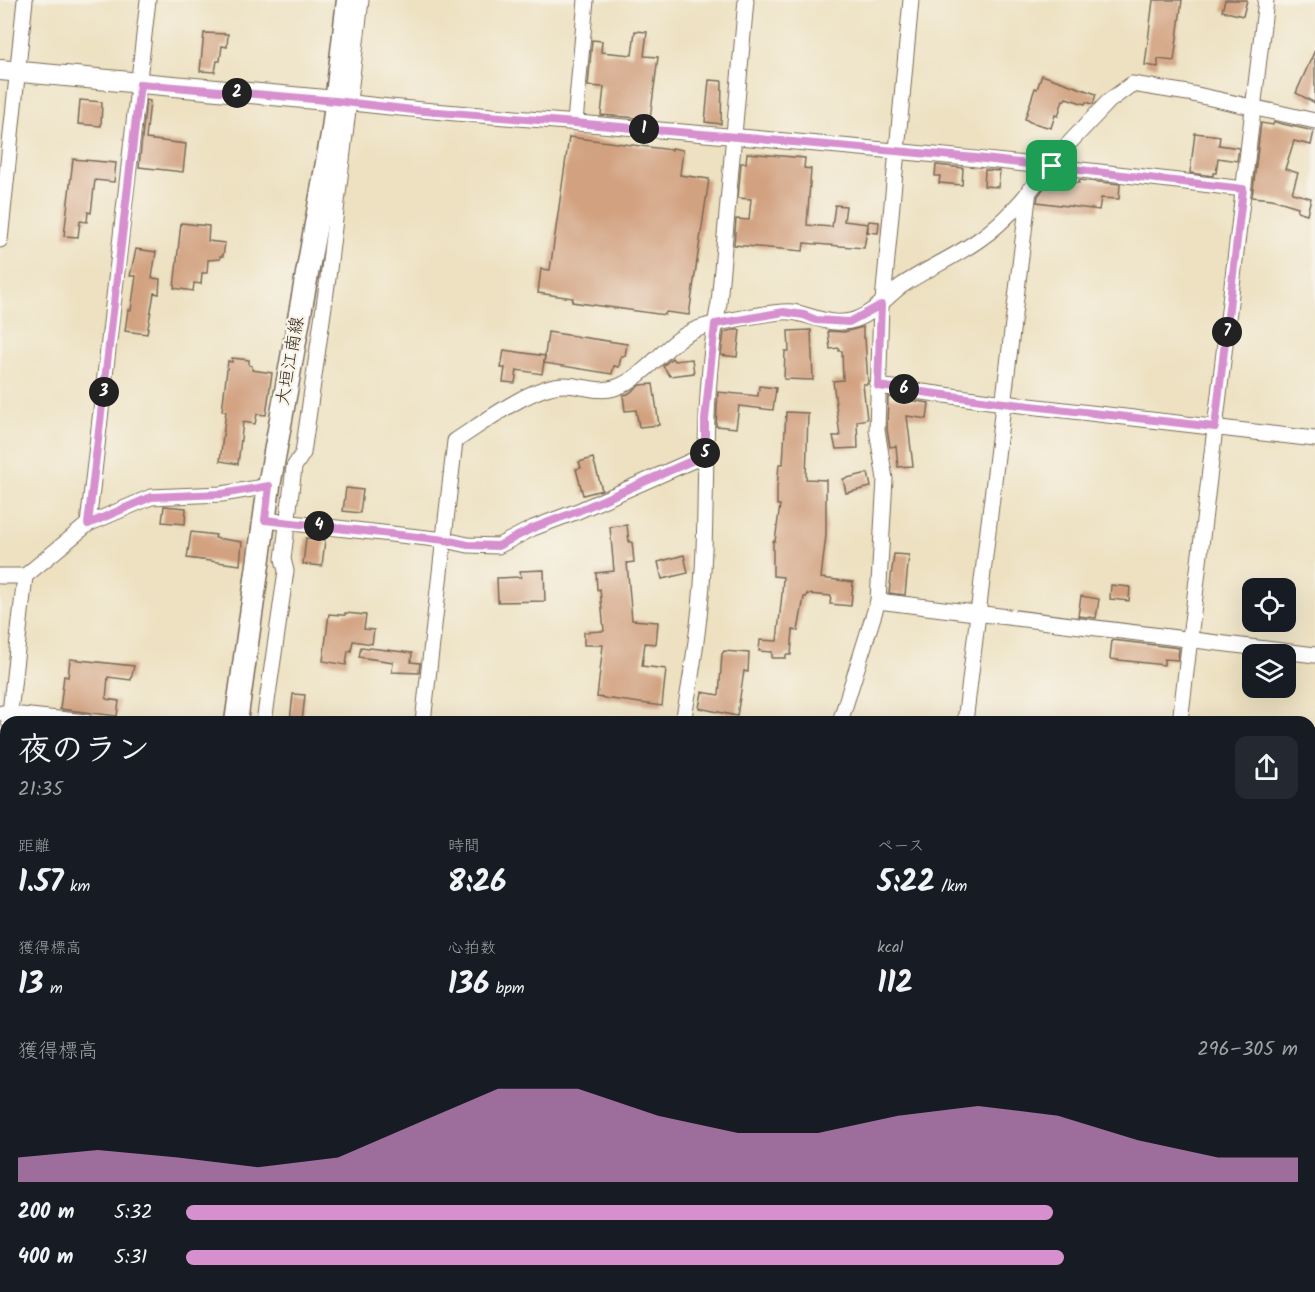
<!DOCTYPE html>
<html lang="ja">
<head>
<meta charset="utf-8">
<style>
	body { margin:0; font-family:Kalam,"Klee One",sans-serif; background:#242831; color:#f1f3f6; height:100vh; display:flex; flex-direction:column; font-size:22px; white-space:nowrap }
	* { box-sizing:border-box; margin:0 }
	p { font-size:20px; color:#9ea1a6 }
	.icon { flex:none; width:33px; height:33px; fill:none; stroke:currentColor; stroke-width:2; stroke-linecap:round; stroke-linejoin:round }
	.map { position:relative; flex:1; overflow:hidden }
	.drawer { position:absolute; left:0px; top:716px; width:1316px; height:578px; display:flex; flex-direction:column; background:#171b24; border-radius:18px 18px 0 0; box-shadow:0 6px 24px #0002 }
	.drawer>* { flex:none }
	.fabs { position:absolute; left:1242px; top:578px; display:grid; gap:12px }
	.fabs a { display:grid; place-items:center; width:54px; height:54px; border-radius:12px; background:#171b24; box-shadow:0 6px 24px #0002; font-size:30px }
	.pin { position:absolute; display:grid; place-items:center; width:51px; height:51px; color:#fff; margin:-26px; border-radius:12px; box-shadow:0 3px 9px #0006 }
	.km { position:absolute; width:30px; height:30px; margin:-15px; border-radius:50%; background:#222; color:#fff; font-size:16px; line-height:30px; text-align:center }
	.round { display:grid; place-items:center; flex:none; width:63px; height:63px; border-radius:12px; background:#242831 }
	.summary { display:flex; align-items:center; justify-content:space-between; height:102px; padding:0 18px }
	h1 { font-size:33px; font-weight:600; line-height:45px }
	.figures { display:grid; grid-template-columns:repeat(3,1fr); gap:9px; height:102px; padding:6px 18px }
	.figures div { display:grid; align-content:center }
	.figures b { font-size:30px; font-weight:600 }
	.figures small { font-size:16px; font-weight:400 }
	.figures p { font-size:16px }
	.chart { height:168px; padding:12px 18px }
	.chart p { display:flex; justify-content:space-between }
	.chart svg { width:100%; height:108px; margin-top:6px; fill:#d690ce; opacity:.7 }
	ul { padding:0 18px; list-style:none; font-size:20px }
	li { display:grid; grid-template-columns:96px 72px 1fr; align-items:center; height:45px }
	li i { height:15px; border-radius:8px; background:#d690ce }
	.map>svg:first-child { display:block }
	.lines { fill:none; stroke-linecap:round; stroke-linejoin:round }
	.river { stroke:#5abad9; stroke-width:24 }
	.building { fill:#d2a180 }
	.minor-casing { stroke:#796a57; stroke-width:17 }
	.tertiary-casing { stroke:#796a57; stroke-width:22 }
	.secondary-casing { stroke:#796a57; stroke-width:25 }
	.primary-casing { stroke:#796a57; stroke-width:28 }
	.minor { stroke:#fff; stroke-width:15 }
	.tertiary { stroke:#fff; stroke-width:20 }
	.secondary { stroke:#fff; stroke-width:22 }
	.primary { stroke:#fff; stroke-width:26 }
	.route-casing { stroke:#fff; stroke-width:12 }
	.route { stroke:#d690ce; stroke-width:8 }
	.labels { text-anchor:middle; dominant-baseline:central; stroke-width:4.5; stroke-linejoin:round; paint-order:stroke }
	.street-label { font-size:18px; fill:#3b2a1e; stroke:#f7f3e8 }
</style>
</head>
<body>
<div class="map">
<svg width="1315" height="1292" viewBox="0 0 1315 1292">
	<rect width="100%" height="100%" fill="#f7f3e8"/>
	<filter id="ink" filterUnits="userSpaceOnUse"><feTurbulence type="fractalNoise" baseFrequency=".0167" numOctaves="2"/><feDisplacementMap in="SourceGraphic" scale="12" xChannelSelector="R" yChannelSelector="G"/><feConvolveMatrix kernelMatrix="1 2 1 2 8 2 1 2 1" color-interpolation-filters="sRGB"/></filter>
	<filter id="wash" filterUnits="userSpaceOnUse"><feTurbulence type="fractalNoise" baseFrequency=".008" numOctaves="4" result="noise"/><feDisplacementMap in="SourceGraphic" scale="24" xChannelSelector="R" yChannelSelector="G"/><feGaussianBlur stdDeviation="1.35" result="paint"/><feColorMatrix in="noise" values="0 0 0 0 0 0 0 0 0 0 0 0 0 0 0 0 0 1.4 0 .05"/><feComposite in="paint" operator="in"/></filter>
	<g filter="url(#wash)">
		<rect width="100%" height="100%" fill="#ede1c1"/>
		<g class="lines">
			<g class="river">
				<path d="M 99,1287 L 129,1292"/>
				<path d="M 0,1291 L 86,1287"/>
			</g>
		</g>
		<g id="blocks">
			<g class="building">
				<path d="M 1153,0 L 1182,0 L 1174,61 L 1158,59 L 1158,67 L 1145,65 Z"/>
				<path d="M 1225,0 L 1247,0 L 1243,16 L 1222,11 Z"/>
				<path d="M 635,31 L 647,32 L 644,56 L 658,57 L 650,119 L 601,115 L 604,87 L 588,86 L 592,40 L 602,41 L 601,52 L 632,55 Z"/>
				<path d="M 204,33 L 228,34 L 227,47 L 222,46 L 220,61 L 217,61 L 215,72 L 200,71 Z"/>
				<path d="M 1315,50 L 1315,103 L 1296,93 Z"/>
				<path d="M 1042,75 L 1096,94 L 1093,104 L 1086,102 L 1085,104 L 1066,98 L 1065,100 L 1063,100 L 1058,116 L 1055,115 L 1051,128 L 1030,122 L 1025,119 L 1035,88 L 1037,89 Z"/>
				<path d="M 709,80 L 722,81 L 721,124 L 705,122 Z"/>
				<path d="M 80,100 L 102,102 L 101,126 L 78,124 Z"/>
				<path d="M 146,100 L 150,101 L 146,139 L 186,144 L 183,172 L 139,167 Z"/>
				<path d="M 1274,122 L 1314,131 L 1311,145 L 1294,141 L 1285,169 L 1298,173 L 1292,193 L 1311,198 L 1307,214 L 1297,211 L 1298,207 L 1272,199 L 1252,197 L 1261,123 L 1273,125 Z"/>
				<path d="M 1195,133 L 1220,136 L 1219,145 L 1239,148 L 1237,161 L 1218,158 L 1216,173 L 1213,173 L 1213,176 L 1190,173 Z"/>
				<path d="M 569,137 L 672,150 L 672,148 L 683,150 L 680,175 L 709,179 L 689,315 L 666,312 L 665,315 L 572,302 L 573,298 L 538,293 L 541,269 L 550,270 Z"/>
				<path d="M 747,153 L 805,158 L 804,168 L 811,169 L 807,225 L 832,227 L 835,205 L 846,206 L 844,221 L 868,224 L 869,221 L 879,222 L 878,233 L 868,232 L 868,225 L 864,248 L 804,243 L 803,251 L 734,245 L 736,219 L 749,220 L 751,199 L 738,198 L 741,163 L 746,163 Z"/>
				<path d="M 73,159 L 116,163 L 114,182 L 95,180 L 91,213 L 88,212 L 87,222 L 80,221 L 78,237 L 64,236 Z"/>
				<path d="M 936,165 L 963,168 L 962,185 L 939,183 L 940,176 L 935,176 Z"/>
				<path d="M 985,170 L 1000,171 L 998,187 L 984,186 Z"/>
				<path d="M 1052,177 L 1061,181 L 1079,183 L 1079,180 L 1120,184 L 1119,199 L 1101,198 L 1099,210 L 1037,202 L 1038,196 Z"/>
				<path d="M 181,223 L 209,226 L 208,241 L 225,243 L 223,256 L 220,256 L 220,259 L 208,260 L 207,273 L 202,273 L 201,284 L 194,283 L 193,291 L 174,288 Z"/>
				<path d="M 136,249 L 156,252 L 152,278 L 160,279 L 159,294 L 154,293 L 147,334 L 125,331 L 128,310 L 131,310 L 136,276 L 130,276 Z"/>
				<path d="M 863,327 L 863,338 L 865,338 L 868,384 L 863,384 L 867,419 L 857,421 L 858,448 L 836,449 L 833,436 L 840,436 L 833,381 L 843,380 L 842,351 L 839,351 L 839,348 L 830,349 L 828,331 L 844,332 Z"/>
				<path d="M 733,330 L 740,330 L 737,357 L 721,355 L 724,332 Z"/>
				<path d="M 811,330 L 813,380 L 784,379 L 785,351 L 789,351 L 788,331 Z"/>
				<path d="M 548,332 L 627,344 L 625,356 L 621,356 L 619,367 L 614,366 L 612,374 L 544,363 Z"/>
				<path d="M 504,350 L 545,356 L 542,374 L 517,370 L 515,383 L 503,382 L 505,368 L 501,368 Z"/>
				<path d="M 232,358 L 249,360 L 249,365 L 252,366 L 252,370 L 272,373 L 266,415 L 257,414 L 255,424 L 243,422 L 238,464 L 220,461 L 226,411 L 222,411 L 228,361 L 232,362 Z"/>
				<path d="M 672,358 L 674,361 L 692,359 L 694,373 L 670,376 L 663,366 Z"/>
				<path d="M 653,384 L 659,425 L 639,427 L 636,410 L 625,411 L 623,395 L 628,394 L 640,385 Z"/>
				<path d="M 759,386 L 776,388 L 773,410 L 739,406 L 736,428 L 716,426 L 718,392 L 758,396 Z"/>
				<path d="M 888,397 L 929,403 L 927,419 L 907,416 L 913,466 L 898,467 L 896,446 L 890,447 L 887,429 Z"/>
				<path d="M 786,412 L 808,413 L 806,479 L 826,480 L 826,535 L 821,578 L 853,582 L 851,606 L 830,604 L 831,596 L 807,594 L 806,597 L 804,597 L 798,631 L 793,630 L 791,655 L 786,655 L 786,658 L 772,658 L 772,652 L 759,651 L 760,640 L 777,641 L 782,594 L 783,577 L 773,576 L 773,541 L 775,541 L 780,505 L 777,505 L 777,488 L 779,464 L 783,464 Z"/>
				<path d="M 593,458 L 602,490 L 583,495 L 576,469 L 581,468 L 579,462 Z"/>
				<path d="M 868,473 L 871,487 L 846,493 L 843,479 Z"/>
				<path d="M 346,488 L 363,490 L 360,513 L 343,511 Z"/>
				<path d="M 164,506 L 186,508 L 185,524 L 162,522 Z"/>
				<path d="M 627,525 L 629,542 L 632,542 L 634,562 L 627,563 L 632,620 L 658,622 L 656,644 L 645,643 L 642,666 L 666,669 L 662,706 L 597,697 L 603,645 L 584,645 L 584,632 L 604,631 L 600,589 L 597,590 L 596,573 L 614,571 L 610,527 Z"/>
				<path d="M 191,532 L 216,535 L 215,538 L 242,542 L 240,565 L 187,558 Z"/>
				<path d="M 306,538 L 325,540 L 322,566 L 303,564 Z"/>
				<path d="M 894,554 L 909,555 L 905,595 L 889,593 Z"/>
				<path d="M 684,555 L 688,573 L 662,579 L 658,562 Z"/>
				<path d="M 544,570 L 545,601 L 498,602 L 497,578 L 521,577 L 520,571 Z"/>
				<path d="M 1111,585 L 1130,587 L 1129,601 L 1110,599 Z"/>
				<path d="M 1081,596 L 1099,599 L 1096,618 L 1078,616 Z"/>
				<path d="M 345,613 L 366,615 L 364,629 L 374,630 L 372,644 L 353,641 L 351,651 L 348,651 L 346,665 L 323,661 L 329,614 L 341,615 L 345,615 Z"/>
				<path d="M 1112,640 L 1179,648 L 1178,660 L 1164,659 L 1164,665 L 1110,659 Z"/>
				<path d="M 361,647 L 412,653 L 411,662 L 420,663 L 419,673 L 392,672 L 393,662 L 359,657 Z"/>
				<path d="M 724,651 L 749,653 L 748,672 L 744,671 L 737,716 L 699,708 L 702,692 L 719,695 L 722,654 Z"/>
				<path d="M 70,659 L 134,666 L 131,680 L 108,677 L 106,699 L 119,701 L 117,716 L 60,709 L 64,676 L 68,677 Z"/>
				<path d="M 293,694 L 305,695 L 302,722 L 290,721 Z"/>
			</g>
		</g>
	</g>
	<g filter="url(#ink)">
		<use href="#blocks" fill-opacity="0" stroke="#796a57" stroke-width="1.5"/>
		<g class="lines">
			<g class="minor-casing">
				<g id="minor">
					<path d="M 336,101 C 416,111 497,116 578,123 C 800,142 1022,161 1243,189"/>
					<path d="M 575,122 L 586,0"/>
					<path d="M 1051,166 L 1057,156 L 1109,101 L 1132,84 L 1188,93 L 1315,121"/>
					<path d="M 0,240 L 25,0"/>
					<path d="M 883,301 L 911,0"/>
					<path d="M 878,386 L 1004,403 L 1315,439"/>
					<path d="M 265,520 L 445,540 L 468,545 L 498,546 L 533,528 L 578,511 L 705,455"/>
					<path d="M 88,524 L 148,0"/>
					<path d="M 0,576 L 25,576 L 88,524 L 151,497 L 222,494 L 269,486"/>
					<path d="M 878,601 L 1315,655"/>
					<path d="M 2,713 L 86,722"/>
					<path d="M 9,722 L 25,576"/>
					<path d="M 264,722 L 286,571 L 283,559 L 294,467 L 303,453 L 328,278 L 361,0"/>
					<path d="M 423,722 L 455,441 C 482,424 532,385 564,385 C 582,385 599,394 617,387 C 650,375 668,337 703,327 C 719,322 777,310 792,312 C 811,315 830,326 850,321 C 871,317 885,298 901,286 C 926,269 955,257 980,239 C 1003,223 1033,191 1047,166"/>
					<path d="M 683,722 C 694,664 702,607 704,549 C 707,467 703,384 719,303 L 746,0"/>
					<path d="M 840,722 L 878,601 L 885,479 L 877,430 L 881,305"/>
					<path d="M 965,722 L 1029,190"/>
					<path d="M 1180,722 L 1266,0"/>
					<path d="M 0,781 L 6,739"/>
					<path d="M 1310,873 L 1315,874"/>
					<path d="M 0,958 L 6,958"/>
					<path d="M 878,1287 L 919,1292"/>
					<path d="M 357,1292 L 358,1287"/>
					<path d="M 480,1292 L 480,1287"/>
					<path d="M 609,1292 L 610,1287"/>
					<path d="M 1112,1292 L 1113,1287"/>
				</g>
			</g>
			<g class="tertiary-casing">
				<path id="tertiary" d="M 0,70 L 336,101"/>
			</g>
			<g class="secondary-casing">
				<g id="secondary">
					<path d="M 236,722 L 269,486 L 333,129 L 348,0"/>
					<path d="M 167,1292 L 167,1287"/>
				</g>
			</g>
			<g class="primary-casing">
				<g id="primary">
					<path d="M 0,1074 L 6,1074"/>
					<path d="M 1310,1121 L 1315,1118"/>
					<path d="M 1310,1219 L 1315,1220"/>
					<path d="M 1310,1240 L 1315,1241"/>
					<path d="M 1050,1292 L 1058,1287"/>
				</g>
			</g>
			<use href="#minor" class="minor"/>
			<use href="#tertiary" class="tertiary"/>
			<use href="#secondary" class="secondary"/>
			<use href="#primary" class="primary"/>
		</g>
	</g>
	<g class="lines" filter="url(#ink)">
		<g class="route-casing">
			<path id="route" d="M 140,84 L 336,101 L 413,110 L 575,123 L 976,158 L 1243,189 L 1215,427 L 1004,403 L 878,386 L 881,305 L 849,322 L 816,320 L 804,315 L 784,312 L 715,324 L 705,420 L 705,455 L 578,511 L 533,528 L 498,546 L 468,545 L 445,540 L 265,520 L 269,486 L 222,494 L 151,497 L 88,524 Z"/>
		</g>
		<use href="#route" class="route"/>
	</g>
	<g class="labels">
		<g class="street-label">
			<text transform="translate(291 361) rotate(-80)">大垣江南線</text>
		</g>
	</g>
</svg>
<div class="fabs">
<a><svg class="icon" aria-label="locate" viewBox="0 0 24 24"><circle cx="12" cy="12" r="6"/><path d="M12 2v4M12 18v4M2 12h4M18 12h4"/></svg></a>
<a><svg class="icon" aria-label="layers" viewBox="0 0 24 24"><path d="M12 4l9 5-9 5-9-5zM3 14l9 5 9-5"/></svg></a>
</div>
<div class="pin" style="left:1052px;top:166px;background:#1e9e55"><svg class="icon" aria-label="arrive" viewBox="0 0 24 24"><path d="M6 21V4h12l-3 4 3 4H6"/></svg></div>
<b class="km" style="left:644px;top:129px">1</b>
<b class="km" style="left:237px;top:93px">2</b>
<b class="km" style="left:104px;top:392px">3</b>
<b class="km" style="left:319px;top:526px">4</b>
<b class="km" style="left:705px;top:453px">5</b>
<b class="km" style="left:904px;top:389px">6</b>
<b class="km" style="left:1227px;top:332px">7</b>
<section class="drawer">
<div class="summary"><div><h1>夜のラン</h1><p>21:35</p></div><a class="round"><svg class="icon" aria-label="share" viewBox="0 0 24 24"><path d="M12 15V3M7 8l5-5 5 5M5 13v7h14v-7"/></svg></a></div>
<div class="figures">
<div><p>距離</p><b>1.57<small> km</small></b></div>
<div><p>時間</p><b>8:26</b></div>
<div><p>ペース</p><b>5:22<small> /km</small></b></div>
</div>
<div class="figures">
<div><p>獲得標高</p><b>13<small> m</small></b></div>
<div><p>心拍数</p><b>136<small> bpm</small></b></div>
<div><p>kcal</p><b>112</b></div>
</div>
<div class="chart"><p><span>獲得標高</span>296–305 m</p>
<svg viewBox="0 0 160 44" preserveAspectRatio="none"><path d="M0 44V34L10 31L20 34L30 38L40 34L50 20L60 6L70 6L80 17L90 24L100 24L110 17L120 13L130 17L140 27L150 34L160 34V44z"/></svg>
</div>
<ul>
<li><b>200 m</b>5:32<i style="width:78%"></i></li>
<li><b>400 m</b>5:31<i style="width:79%"></i></li>
</ul>
</section>
</div>
</body>
</html>
